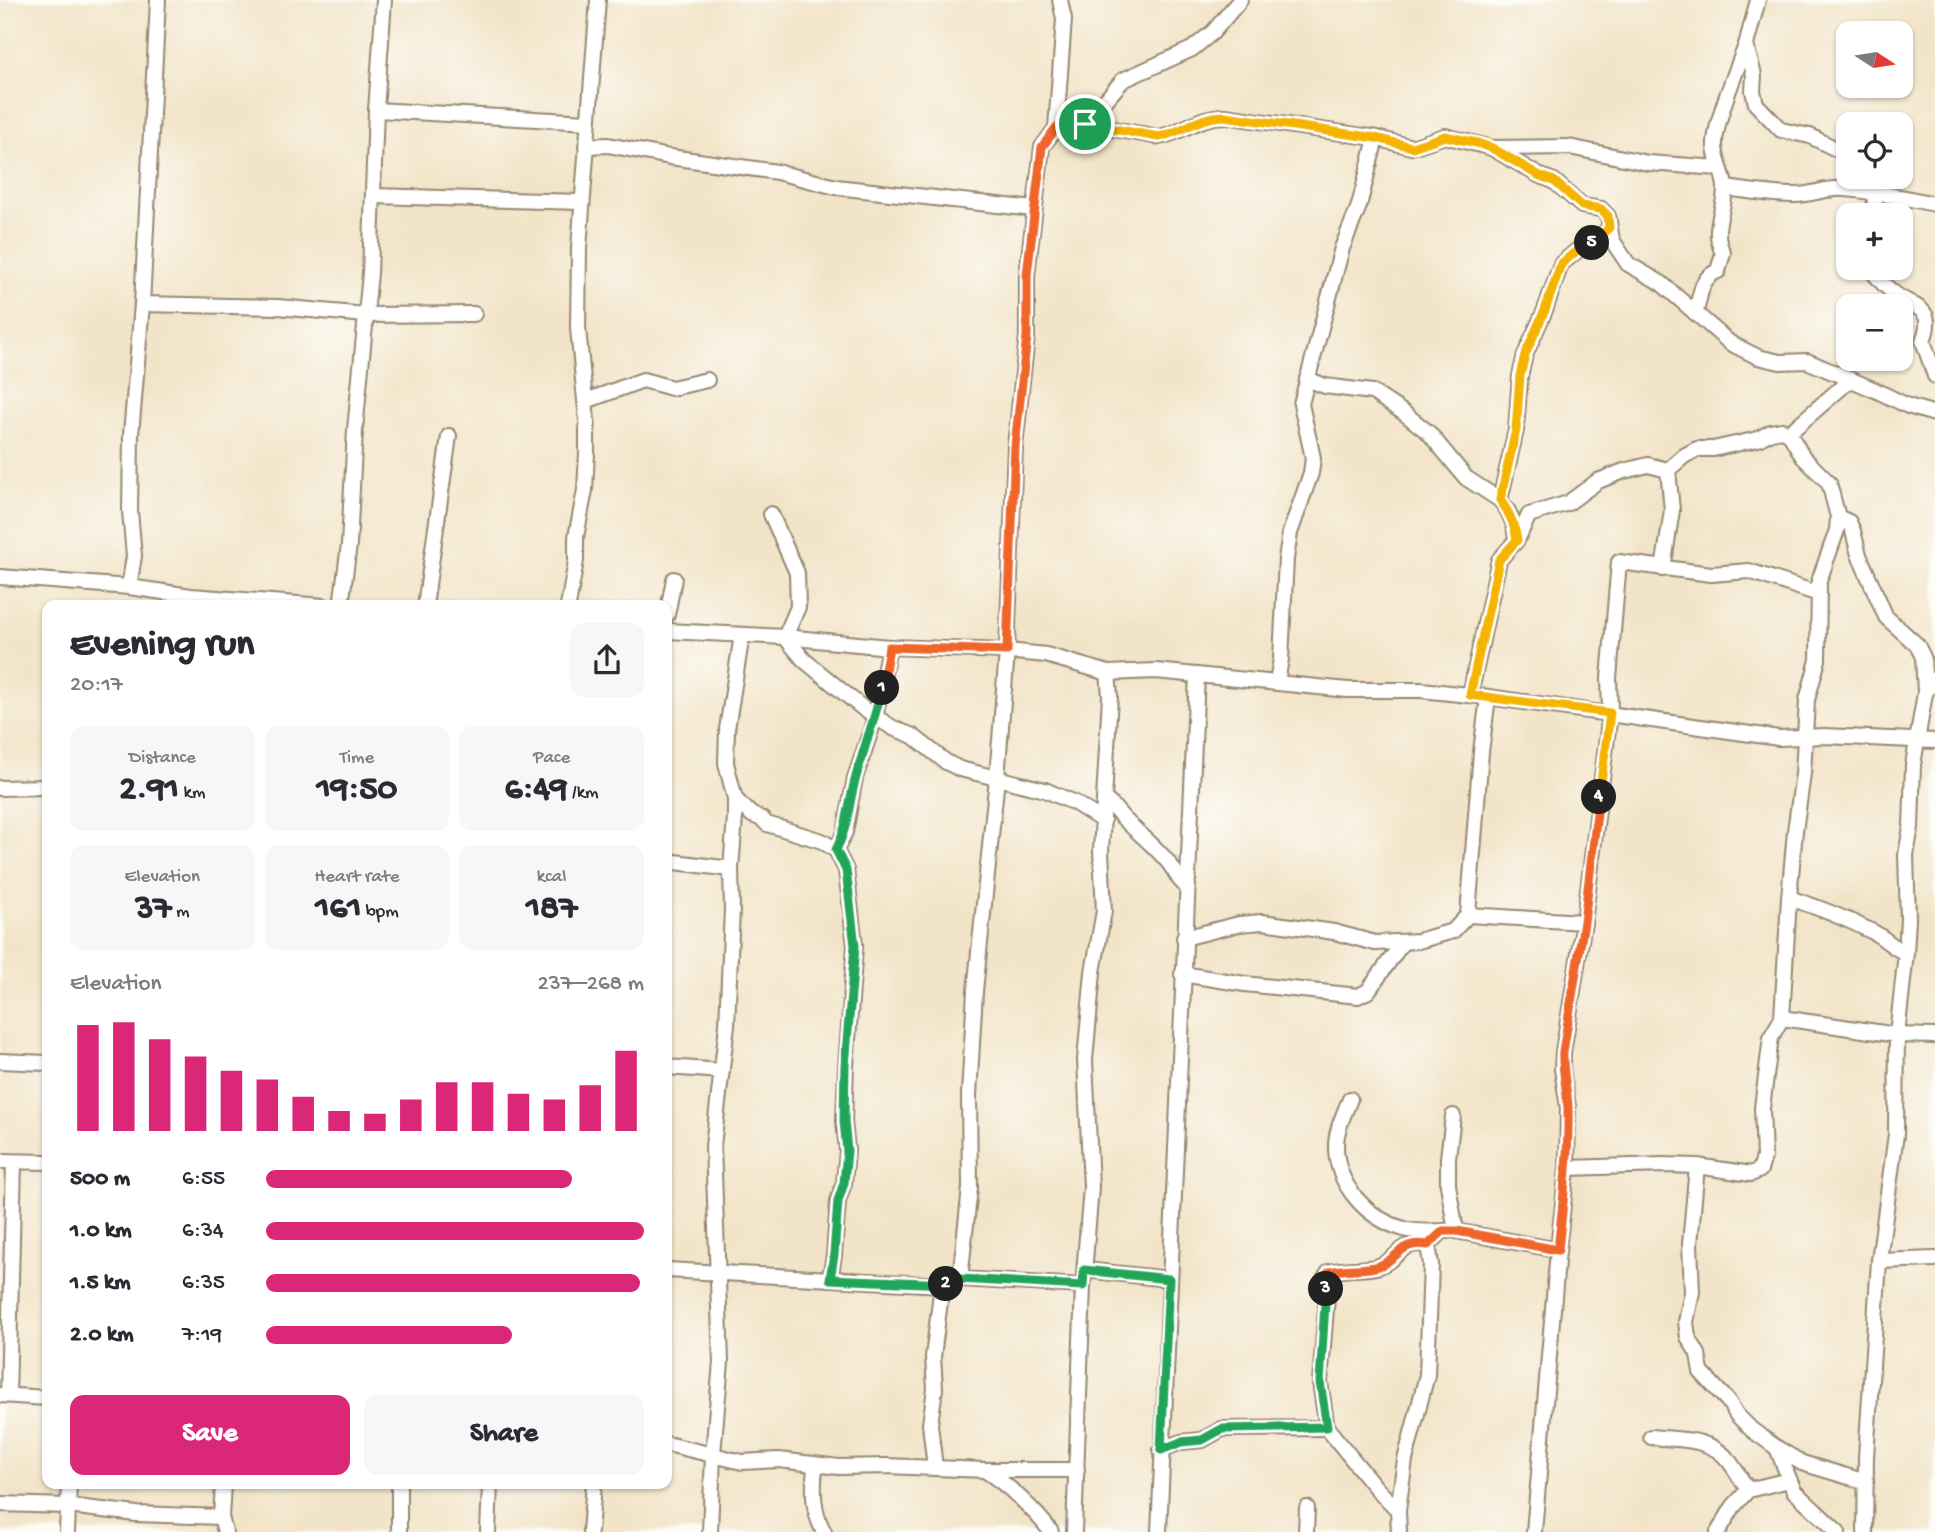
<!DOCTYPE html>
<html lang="en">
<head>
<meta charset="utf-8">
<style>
	body { margin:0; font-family:"Gochi Hand",sans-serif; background:#f7f7f7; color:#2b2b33; height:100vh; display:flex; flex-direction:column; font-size:26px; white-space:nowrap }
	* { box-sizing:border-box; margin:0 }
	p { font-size:23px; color:#7c7c81 }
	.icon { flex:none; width:38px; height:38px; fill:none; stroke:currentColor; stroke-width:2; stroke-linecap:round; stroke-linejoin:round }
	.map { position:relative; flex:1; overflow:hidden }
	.panel { position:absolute; left:42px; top:600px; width:630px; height:889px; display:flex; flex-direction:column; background:#fff; border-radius:14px; box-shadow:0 2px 5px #0004 }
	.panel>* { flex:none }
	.needle { width:46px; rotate:102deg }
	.fabs { position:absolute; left:1836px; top:21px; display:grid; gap:14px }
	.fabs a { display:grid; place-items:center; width:77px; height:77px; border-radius:14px; background:#fff; box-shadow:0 2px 5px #0004; font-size:35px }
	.pin { position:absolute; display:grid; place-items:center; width:60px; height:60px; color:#fff; margin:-30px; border:4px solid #fff; border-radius:50%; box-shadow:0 2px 7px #0007 }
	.km { position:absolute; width:35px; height:35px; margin:-18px; border-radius:50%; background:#222; color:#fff; font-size:19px; line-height:35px; text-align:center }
	.round { display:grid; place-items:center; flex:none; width:74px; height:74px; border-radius:14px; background:#f7f7f7 }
	.head { display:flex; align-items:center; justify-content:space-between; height:119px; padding:0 28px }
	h1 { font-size:38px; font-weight:700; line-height:52px }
	.metrics { display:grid; grid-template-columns:repeat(3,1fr); gap:10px; height:119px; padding:7px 28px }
	.metrics div { display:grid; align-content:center; border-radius:14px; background:#f7f7f7; text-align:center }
	.metrics b { font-size:35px; font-weight:700 }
	.metrics small { font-size:19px; font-weight:400 }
	.metrics p { font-size:19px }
	.chart { height:196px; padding:14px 28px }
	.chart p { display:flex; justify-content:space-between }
	.chart svg { width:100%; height:126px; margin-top:7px; stroke:#db2777; stroke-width:6 }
	.action { display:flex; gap:14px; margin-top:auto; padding:14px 28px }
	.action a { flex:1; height:80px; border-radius:14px; background:#db2777; color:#fff; font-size:28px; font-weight:700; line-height:80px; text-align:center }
	.action a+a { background:#f7f7f7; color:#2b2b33 }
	ul { padding:0 28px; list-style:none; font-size:23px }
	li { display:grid; grid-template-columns:112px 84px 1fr; align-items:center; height:52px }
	li i { height:18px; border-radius:9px; background:#db2777 }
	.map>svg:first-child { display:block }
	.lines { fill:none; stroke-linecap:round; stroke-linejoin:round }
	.minor-casing { stroke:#968773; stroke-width:18 }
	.minor { stroke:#fff; stroke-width:14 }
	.split-1-casing { stroke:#fff; stroke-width:14 }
	.split-2-casing { stroke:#fff; stroke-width:14 }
	.split-3-casing { stroke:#fff; stroke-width:14 }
	.split-4-casing { stroke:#fff; stroke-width:14 }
	.split-5-casing { stroke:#fff; stroke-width:14 }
	.split-6-casing { stroke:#fff; stroke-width:14 }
	.split-1 { stroke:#f0652b; stroke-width:9 }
	.split-2 { stroke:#22a559; stroke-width:9 }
	.split-3 { stroke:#22a559; stroke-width:9 }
	.split-4 { stroke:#f0652b; stroke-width:9 }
	.split-5 { stroke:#f5b400; stroke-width:9 }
	.split-6 { stroke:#f5b400; stroke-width:9 }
</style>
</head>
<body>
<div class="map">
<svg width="1935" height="1532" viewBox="0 0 1935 1532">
	<rect width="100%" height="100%" fill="#fdfcf7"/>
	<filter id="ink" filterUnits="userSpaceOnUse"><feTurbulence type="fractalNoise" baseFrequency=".0143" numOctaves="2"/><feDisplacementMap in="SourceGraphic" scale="14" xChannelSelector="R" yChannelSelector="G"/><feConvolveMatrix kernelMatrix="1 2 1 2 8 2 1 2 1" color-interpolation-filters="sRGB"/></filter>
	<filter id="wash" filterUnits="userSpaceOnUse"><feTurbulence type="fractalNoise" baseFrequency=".00686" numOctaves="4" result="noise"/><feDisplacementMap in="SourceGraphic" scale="28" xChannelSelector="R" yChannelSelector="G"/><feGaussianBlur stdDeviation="1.57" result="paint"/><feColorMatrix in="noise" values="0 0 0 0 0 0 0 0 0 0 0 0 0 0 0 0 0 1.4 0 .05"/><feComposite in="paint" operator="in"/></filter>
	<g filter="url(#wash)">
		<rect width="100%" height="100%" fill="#f2e4c8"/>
	</g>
	<g filter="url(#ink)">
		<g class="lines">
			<g class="minor-casing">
				<g id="minor">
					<path d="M 1758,0 L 1746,45 L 1754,75 L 1753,91 L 1756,104 L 1781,130 L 1810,136 L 1848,155"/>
					<path d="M 376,110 L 588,122"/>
					<path d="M 1085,124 L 1123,80 L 1192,49 L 1213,32 L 1240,0"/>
					<path d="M 1056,128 L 1064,19 L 1060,0"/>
					<path d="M 586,146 L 608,145 L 670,157 L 777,172 L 836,187 L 1034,209"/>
					<path d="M 1492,148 L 1538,175 L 1554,181 L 1582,206 L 1601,209 L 1608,216 L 1612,240 L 1628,264 L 1661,283 L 1730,343 L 1758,357 L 1780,362 L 1807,361 L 1875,390 L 1908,406 L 1935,414"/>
					<path d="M 1872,177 L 1875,202 L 1872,215"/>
					<path d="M 1726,188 C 1749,191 1773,195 1796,195 C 1813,195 1827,187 1844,189 C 1875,191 1905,198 1935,204"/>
					<path d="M 374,196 L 582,202"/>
					<path d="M 1870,268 C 1878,279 1886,288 1898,296 C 1920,310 1935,310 1923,341 L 1935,376"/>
					<path d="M 142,304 L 278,307 L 366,315 L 474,314"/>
					<path d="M 1695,313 C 1702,296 1698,279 1718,271 L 1723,253 C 1711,230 1724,212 1725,190 C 1726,176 1714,160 1715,143 C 1716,119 1737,69 1746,45"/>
					<path d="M 1307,379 L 1325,386 L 1372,392 L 1404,413 L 1429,433 L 1466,478 L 1500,500 L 1508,511 L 1514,525 L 1516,539"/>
					<path d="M 586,401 L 643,380 L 672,388 L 707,380"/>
					<path d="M 1789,433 L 1850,380"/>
					<path d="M 1500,500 L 1516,430 L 1520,376 L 1525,355 L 1545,310 L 1561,264 L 1579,249 L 1596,241 L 1609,228"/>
					<path d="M 771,514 L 797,573 L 798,607 L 785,637 L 804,660 L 865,710 L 893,728 L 913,736 L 946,762 L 960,769 L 1045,790 L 1075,803 L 1103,821"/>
					<path d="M 1838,517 L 1849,522 L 1853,531 L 1859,555 L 1886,617 L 1917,645 L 1923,657 L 1925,692"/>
					<path d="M 1663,569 L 1672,510 L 1668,470"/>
					<path d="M 0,577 L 129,587 L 191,596 L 324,606"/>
					<path d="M 129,587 L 134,556 L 130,511 L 131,435 L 142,304 L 158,0"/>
					<path d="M 341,606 L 349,545 L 355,430 L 370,273 L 376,110 L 384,0"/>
					<path d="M 425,606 L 449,436"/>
					<path d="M 568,606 L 576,561 L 576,537 L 585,490 L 587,453 L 587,421 L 578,328 L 579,248 L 598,0"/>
					<path d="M 667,615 L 674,579"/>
					<path d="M 667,631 L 785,637 L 889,647 L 1007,651 L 1046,655 L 1108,673 L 1156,671 L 1348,690 L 1421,690 L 1488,697 L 1779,738 L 1824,736 L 1935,741"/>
					<path d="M 1277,682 L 1281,659 L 1286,559 L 1290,533 L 1311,473 L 1313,458 L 1301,404 L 1342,248 L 1359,206 L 1376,138"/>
					<path d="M 1470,695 L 1499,560 L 1517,540 L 1529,515 L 1568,503 L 1598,481 L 1624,471 L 1648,465 L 1668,470"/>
					<path d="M 0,788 L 47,787"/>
					<path d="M 735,799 L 752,815 L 762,819 L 767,824 L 822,841 L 836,850 L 846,870 L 855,946 L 846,1066 L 844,1121 L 847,1151 L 844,1183 L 838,1201 L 834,1255 L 830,1279"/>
					<path d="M 1105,800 C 1114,805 1117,812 1124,819 C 1140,835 1158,848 1171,866 C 1177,874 1180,883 1188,887"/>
					<path d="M 836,850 L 845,832 L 855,778 L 875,718 L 889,647"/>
					<path d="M 667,861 L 731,869"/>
					<path d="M 1789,898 C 1818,907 1845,918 1873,932 C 1885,938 1893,948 1906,953"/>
					<path d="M 1468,915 L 1584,922"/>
					<path d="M 1184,938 L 1239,924 L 1262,922 L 1334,932 L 1375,943 L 1418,941 L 1453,931 L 1468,915 L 1481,752 L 1488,697"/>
					<path d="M 1182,974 L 1245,984 L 1358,996 L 1368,991 L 1403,942"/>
					<path d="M 1782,1018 L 1897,1035 L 1935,1036"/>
					<path d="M 0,1061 L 47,1063"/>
					<path d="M 667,1067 L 722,1071"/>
					<path d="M 1350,1099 C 1344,1114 1336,1130 1336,1146 C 1336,1186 1368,1219 1404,1229 C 1417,1233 1434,1231 1448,1231"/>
					<path d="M 1453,1116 L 1448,1158 L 1448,1185 L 1456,1231 L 1558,1250"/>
					<path d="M 0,1161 L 47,1162"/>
					<path d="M 1697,1166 L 1690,1244 L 1692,1292 L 1686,1322 L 1688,1337 L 1698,1354 L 1701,1372 L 1728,1401 L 1737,1415 L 1752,1430 L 1777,1448 L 1802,1463 L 1866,1482"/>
					<path d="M 1567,1168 L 1664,1165 L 1697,1166 L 1751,1174 L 1760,1170 L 1764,1157 L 1762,1108 L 1771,1037 L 1782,1018 L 1789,898 L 1795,831 L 1803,774 L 1807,700 L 1818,660 L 1819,581 L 1837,530 L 1838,517 L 1829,483 L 1803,457 L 1789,433 L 1782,430 L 1771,432 L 1758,439 L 1713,449 L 1697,449 L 1684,456 L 1668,470"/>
					<path d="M 1879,1261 L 1935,1259"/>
					<path d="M 667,1270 L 942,1285 L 960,1279 L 1083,1286"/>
					<path d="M 1085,1270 L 1169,1279"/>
					<path d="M 960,1279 L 970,1188 L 969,1095 L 975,991 L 997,778 L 1007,651 L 1015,446 L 1027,336 L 1027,275 L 1042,147 L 1056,128 L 1069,124 L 1085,124 L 1159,137 C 1184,132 1198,116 1225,116 L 1376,138 L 1412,147 L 1445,136 L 1492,148 L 1569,147 L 1648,163 L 1719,168"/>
					<path d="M 0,1395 L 47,1398"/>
					<path d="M 8,1395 L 14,1162"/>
					<path d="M 1327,1428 L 1376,1488 L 1398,1510"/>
					<path d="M 1651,1437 C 1678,1440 1711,1437 1729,1461 C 1736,1470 1742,1481 1748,1490"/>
					<path d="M 667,1444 L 742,1462 L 779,1460 L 839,1467 L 886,1466 L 985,1470 L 1077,1470"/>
					<path d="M 1777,1448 L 1794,1491 L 1838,1532"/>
					<path d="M 1161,1450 L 1181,1442 L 1202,1440 L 1222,1429 L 1327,1428 L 1320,1382 L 1327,1297 L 1324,1280 L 1329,1272 C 1345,1268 1368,1270 1379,1266 C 1399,1259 1400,1240 1428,1245 L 1443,1231"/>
					<path d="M 815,1466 C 813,1489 812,1511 824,1532"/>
					<path d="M 935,1468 L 930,1424 L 935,1389 L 933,1357 L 942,1285"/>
					<path d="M 986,1471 C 1007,1484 1037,1512 1051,1532"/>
					<path d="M 223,1484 L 221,1517 L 225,1532"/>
					<path d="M 0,1504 L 68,1506 L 137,1514 L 221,1517"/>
					<path d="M 67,1532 L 69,1484"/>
					<path d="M 399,1532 L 399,1484"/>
					<path d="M 488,1532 L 490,1484"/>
					<path d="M 590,1532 L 594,1484"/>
					<path d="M 710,1532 L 713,1454 L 721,1362 L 713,1146 L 727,1025 L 732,909 L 731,869 L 735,817 L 735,799 L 726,763 L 727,729 L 742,635"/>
					<path d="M 1074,1532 L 1083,1286 L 1091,1187 L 1085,1060 L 1093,972 L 1104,911 L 1101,851 L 1110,696 L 1108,673"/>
					<path d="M 1159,1532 L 1197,675"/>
					<path d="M 1306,1532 L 1307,1508"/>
					<path d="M 1399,1532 L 1398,1510 L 1405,1460 L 1427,1375 L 1431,1264 L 1428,1245"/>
					<path d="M 1534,1532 L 1558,1250 L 1567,1168 L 1568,1107 L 1562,1069 L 1563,1052 L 1584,922 L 1610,713 L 1609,678 L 1619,562 L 1711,574 L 1749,571 L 1819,594"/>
					<path d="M 1718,1532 L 1733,1507 L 1748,1490 L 1789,1480"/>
					<path d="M 1865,1532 L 1866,1457 L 1879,1261 L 1896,1134 L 1897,1035 L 1906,953 L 1908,919 L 1906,855 L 1911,827 L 1913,765 L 1925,693 L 1935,679"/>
				</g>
			</g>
			<use href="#minor" class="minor"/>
		</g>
	</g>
	<g class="lines" filter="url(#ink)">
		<g class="split-1-casing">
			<path id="split-1" d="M 882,688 L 889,647 L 1007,651 L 1015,446 L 1027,336 L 1027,275 L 1042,147 L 1056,128 L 1069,124 L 1085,124"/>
		</g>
		<g class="split-2-casing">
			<path id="split-2" d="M 882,688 C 875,719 864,747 856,777 C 848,803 849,825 836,850 L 846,870 L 855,946 L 845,1066 L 844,1121 L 847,1151 L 844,1183 L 838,1201 L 834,1255 L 830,1279 L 946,1284"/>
		</g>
		<g class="split-3-casing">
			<path id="split-3" d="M 946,1284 L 960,1279 L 1083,1286 L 1084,1270 L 1169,1279 L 1161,1450 L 1181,1442 L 1202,1440 L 1222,1429 L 1327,1427 L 1320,1382 L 1326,1289"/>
		</g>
		<g class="split-4-casing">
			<path id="split-4" d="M 1326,1289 L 1324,1280 L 1329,1272 C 1345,1268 1368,1270 1379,1266 C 1399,1259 1400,1240 1428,1245 L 1443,1231 L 1457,1231 L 1558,1250 C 1563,1202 1569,1155 1568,1107 C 1567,1088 1562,1071 1563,1052 L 1584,922 L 1599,797"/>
		</g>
		<g class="split-5-casing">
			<path id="split-5" d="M 1592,243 L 1579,249 L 1561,264 L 1545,310 L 1525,355 L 1520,376 L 1516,430 L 1500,500 C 1510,513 1514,524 1517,540 L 1499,560 L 1470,695 L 1610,713 L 1599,797"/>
		</g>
		<g class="split-6-casing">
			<path id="split-6" d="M 1085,124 L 1159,137 C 1184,132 1198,116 1225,116 L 1376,138 L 1412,147 L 1445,136 L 1477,143 L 1492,148 L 1538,175 L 1554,181 L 1582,206 L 1601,209 L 1608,216 L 1609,228 L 1592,243"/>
		</g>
		<use href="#split-1" class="split-1"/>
		<use href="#split-2" class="split-2"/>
		<use href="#split-3" class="split-3"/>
		<use href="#split-4" class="split-4"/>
		<use href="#split-5" class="split-5"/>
		<use href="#split-6" class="split-6"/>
	</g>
</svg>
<div class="fabs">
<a><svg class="needle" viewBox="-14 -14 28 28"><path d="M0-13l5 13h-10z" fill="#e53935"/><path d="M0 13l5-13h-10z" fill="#7c7c81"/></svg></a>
<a><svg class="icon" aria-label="locate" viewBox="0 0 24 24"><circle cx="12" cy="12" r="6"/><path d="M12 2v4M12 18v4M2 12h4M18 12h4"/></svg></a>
<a>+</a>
<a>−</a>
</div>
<div class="pin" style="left:1085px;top:124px;background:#1e9e55"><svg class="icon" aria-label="arrive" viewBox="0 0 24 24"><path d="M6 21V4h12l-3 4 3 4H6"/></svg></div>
<b class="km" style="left:882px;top:688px">1</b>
<b class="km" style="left:946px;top:1284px">2</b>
<b class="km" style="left:1326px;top:1289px">3</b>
<b class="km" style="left:1599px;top:797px">4</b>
<b class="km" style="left:1592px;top:243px">5</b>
<section class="panel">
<div class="head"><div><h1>Evening run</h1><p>20:17</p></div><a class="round"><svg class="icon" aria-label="share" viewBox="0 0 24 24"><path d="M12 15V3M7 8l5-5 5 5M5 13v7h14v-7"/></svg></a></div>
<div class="metrics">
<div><p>Distance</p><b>2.91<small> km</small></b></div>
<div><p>Time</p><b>19:50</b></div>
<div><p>Pace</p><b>6:49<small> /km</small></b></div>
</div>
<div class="metrics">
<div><p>Elevation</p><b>37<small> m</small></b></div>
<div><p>Heart rate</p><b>161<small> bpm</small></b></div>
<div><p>kcal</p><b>187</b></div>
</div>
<div class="chart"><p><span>Elevation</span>237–268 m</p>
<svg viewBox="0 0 160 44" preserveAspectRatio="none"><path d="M5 44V7M15 44V6M25 44V12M35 44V18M45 44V23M55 44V26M65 44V32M75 44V37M85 44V38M95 44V33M105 44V27M115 44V27M125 44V31M135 44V33M145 44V28M155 44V16"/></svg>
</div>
<ul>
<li><b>500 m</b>6:55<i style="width:81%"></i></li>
<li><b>1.0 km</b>6:34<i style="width:100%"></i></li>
<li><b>1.5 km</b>6:35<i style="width:99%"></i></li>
<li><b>2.0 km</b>7:19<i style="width:65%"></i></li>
</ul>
<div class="action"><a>Save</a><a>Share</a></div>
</section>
</div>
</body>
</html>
